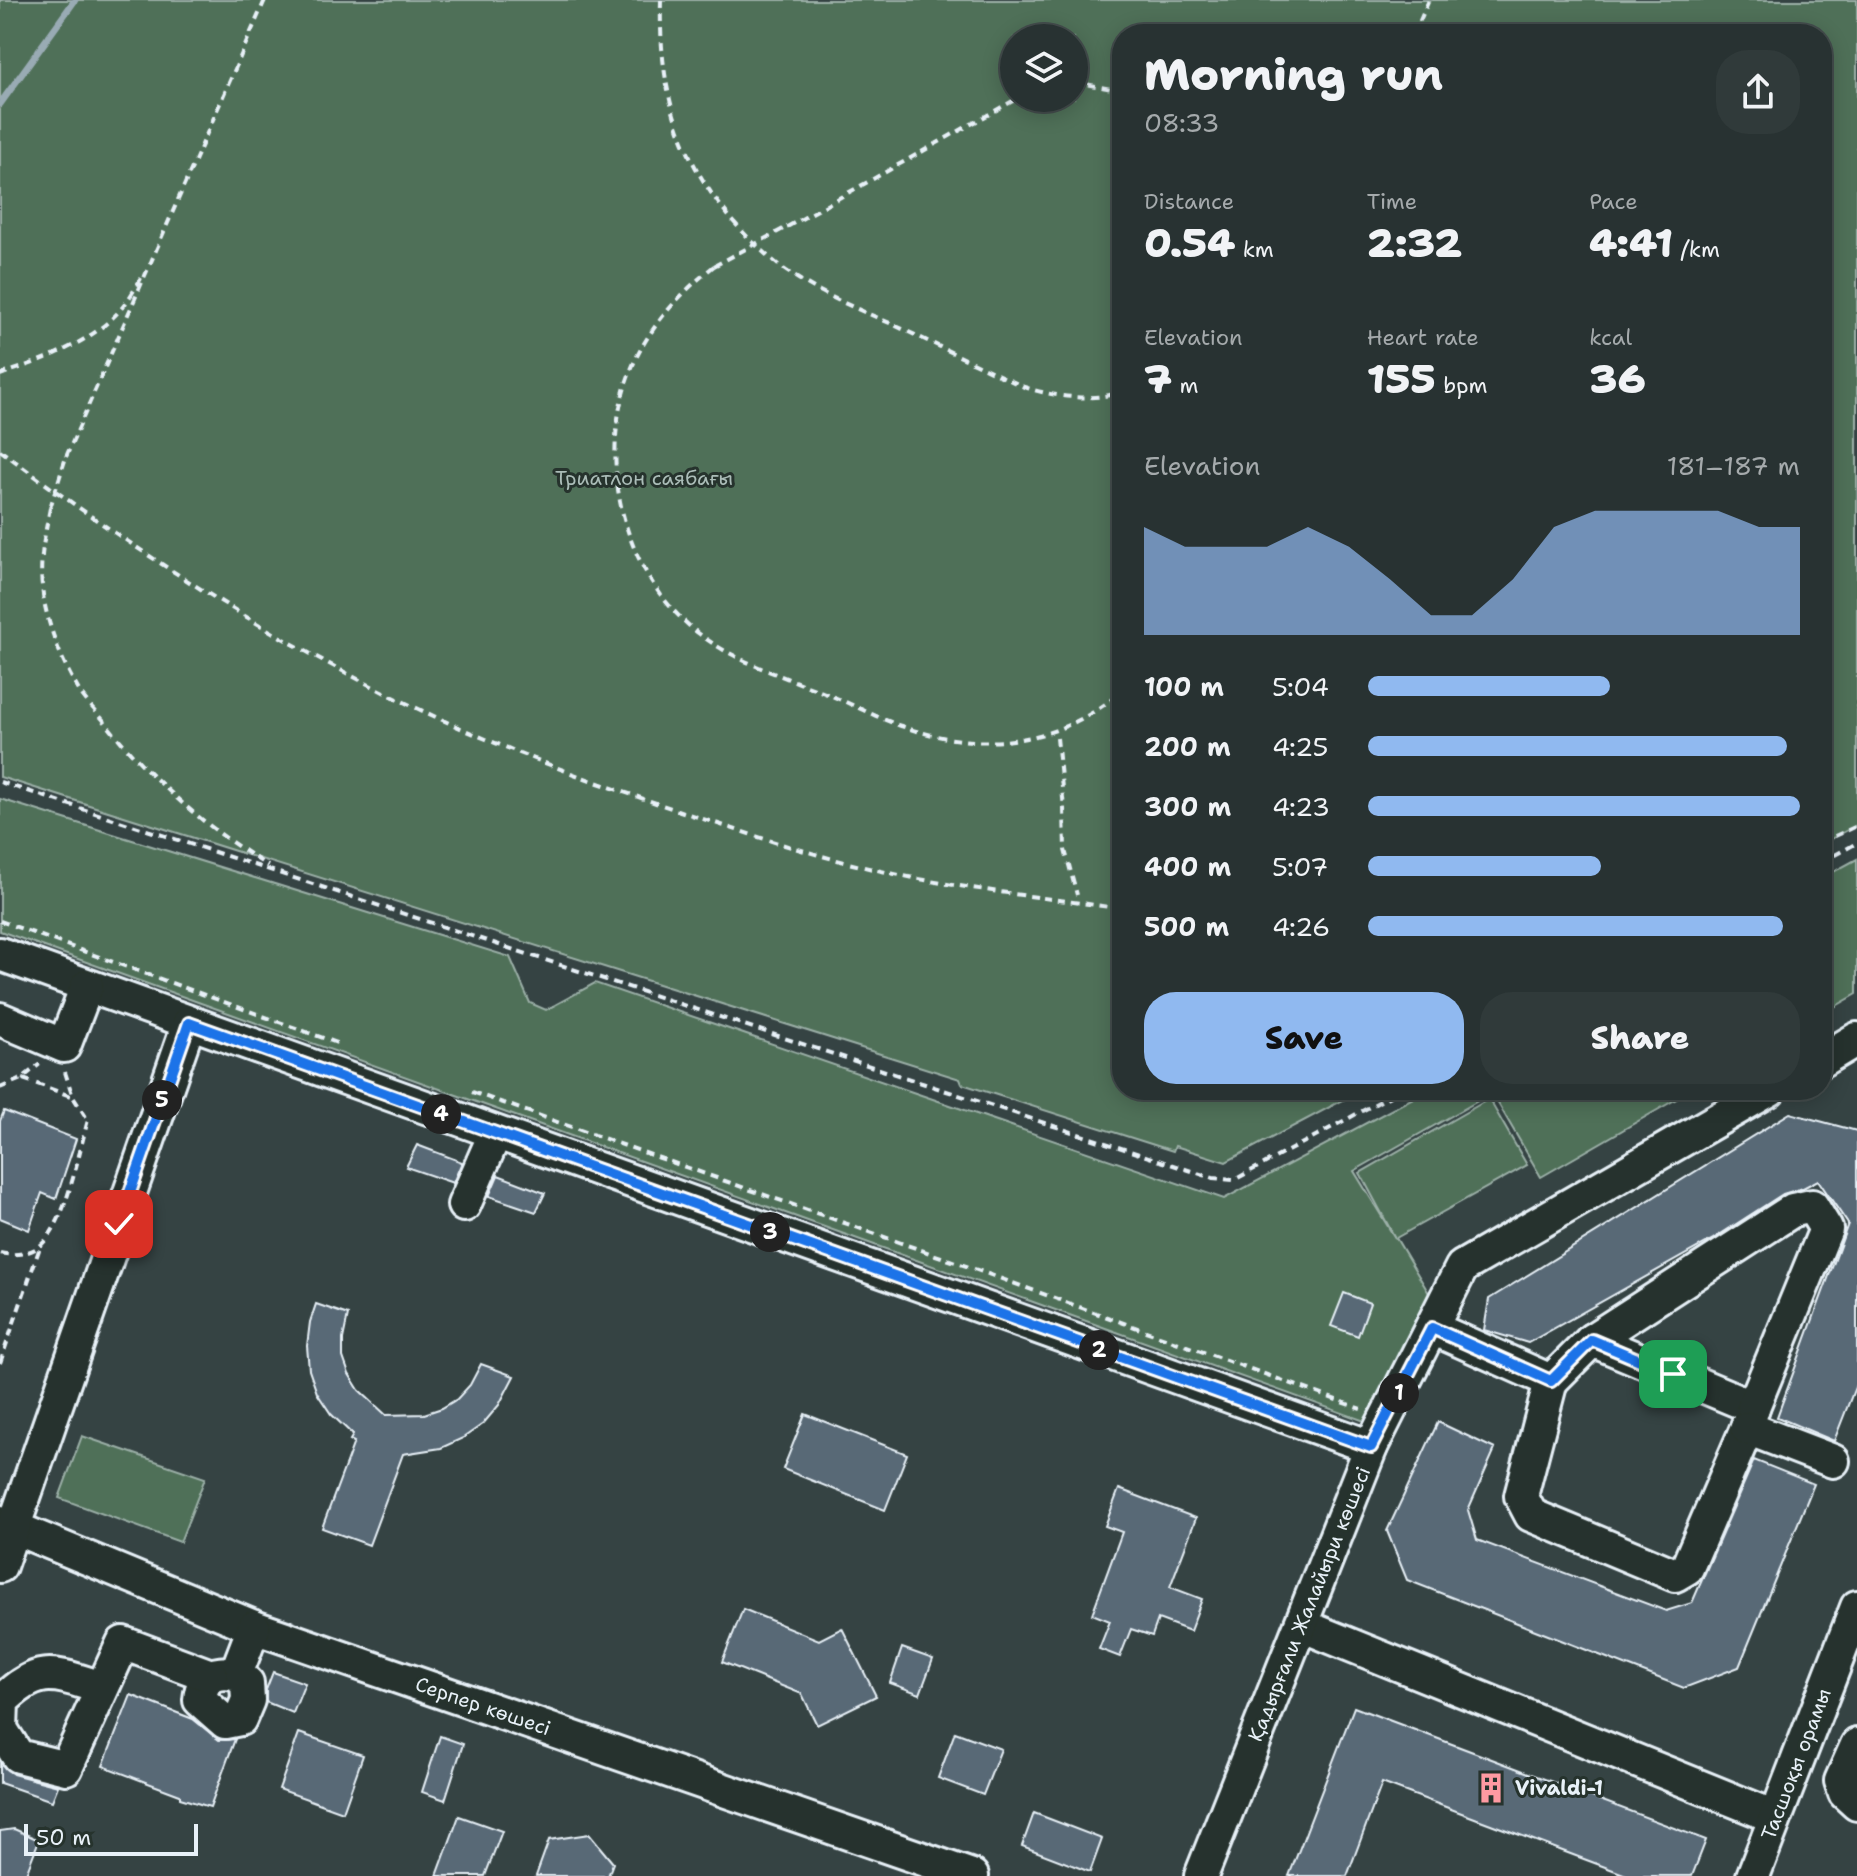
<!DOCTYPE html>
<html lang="en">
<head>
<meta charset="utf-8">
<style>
	body { margin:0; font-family:"Shantell Sans",sans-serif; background:#303a3a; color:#f1f3f6; height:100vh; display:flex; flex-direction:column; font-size:30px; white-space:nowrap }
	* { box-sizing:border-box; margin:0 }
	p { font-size:26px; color:#a5aaac }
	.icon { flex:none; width:44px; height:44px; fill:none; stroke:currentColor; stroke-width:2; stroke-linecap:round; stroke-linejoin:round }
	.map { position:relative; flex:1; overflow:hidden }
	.details { position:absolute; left:1112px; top:24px; width:720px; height:1076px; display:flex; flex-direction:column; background:#283232; border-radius:32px; box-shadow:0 4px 20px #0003,0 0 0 2px #444d4d }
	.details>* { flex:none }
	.tools { position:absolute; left:1000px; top:24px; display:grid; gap:16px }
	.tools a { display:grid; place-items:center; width:88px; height:88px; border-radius:50%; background:#283232; box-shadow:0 4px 20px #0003,0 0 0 2px #444d4d; font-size:40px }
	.scale { position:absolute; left:24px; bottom:20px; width:174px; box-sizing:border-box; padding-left:8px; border:4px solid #e8f1f8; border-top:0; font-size:22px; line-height:28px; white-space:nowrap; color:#e8f1f8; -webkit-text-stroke:6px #26332d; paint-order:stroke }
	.pin { position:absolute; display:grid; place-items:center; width:68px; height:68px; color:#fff; margin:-34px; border-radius:16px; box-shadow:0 4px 12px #0006 }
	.km { position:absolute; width:40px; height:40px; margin:-20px; border-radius:50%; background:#222; color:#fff; font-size:22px; line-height:40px; text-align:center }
	.round { display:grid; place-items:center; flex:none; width:84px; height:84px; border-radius:32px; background:#303a3a }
	.overview { display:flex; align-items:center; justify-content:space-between; height:136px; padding:0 32px }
	h1 { font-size:44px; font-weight:800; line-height:60px }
	.figures { display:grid; grid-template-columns:repeat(3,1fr); gap:12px; height:136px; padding:8px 32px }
	.figures div { display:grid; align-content:center }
	.figures b { font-size:40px; font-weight:800 }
	.figures small { font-size:22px; font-weight:400 }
	.figures p { font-size:22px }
	.chart { height:224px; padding:16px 32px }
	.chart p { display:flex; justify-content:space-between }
	.chart svg { width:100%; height:144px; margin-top:8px; fill:#90b9f0; opacity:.7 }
	.action { display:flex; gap:16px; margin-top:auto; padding:16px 32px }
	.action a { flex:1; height:92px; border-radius:32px; background:#90b9f0; color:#111; font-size:32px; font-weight:800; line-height:92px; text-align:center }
	.action a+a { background:#303a3a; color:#f1f3f6 }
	ul { padding:0 32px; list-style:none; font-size:26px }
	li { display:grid; grid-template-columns:128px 96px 1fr; align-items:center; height:60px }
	li i { height:20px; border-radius:10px; background:#90b9f0 }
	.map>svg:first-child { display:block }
	.green { fill:#507059; stroke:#9cb0a8; stroke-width:2; fill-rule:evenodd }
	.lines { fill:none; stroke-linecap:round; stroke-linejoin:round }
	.stream { stroke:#99abb4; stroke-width:7 }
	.building { fill:#596976; stroke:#e8f1f8; stroke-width:2 }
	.minor-casing { stroke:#e8f1f8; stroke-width:38 }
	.path { stroke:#e8f1f8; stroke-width:4; stroke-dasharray:8 6; stroke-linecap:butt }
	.minor { stroke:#26332d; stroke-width:32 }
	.path-bridge { stroke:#e8f1f8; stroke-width:4; stroke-dasharray:8 6; stroke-linecap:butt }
	.route-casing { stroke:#fff; stroke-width:16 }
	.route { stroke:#1a73e8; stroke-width:10 }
	.labels { text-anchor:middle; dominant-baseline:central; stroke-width:6; stroke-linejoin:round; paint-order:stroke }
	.park-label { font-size:20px; fill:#abbdb8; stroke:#26332d }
	.street-label { font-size:20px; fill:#e8f1f8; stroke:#26332d }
	.poi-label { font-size:20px; font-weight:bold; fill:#e8f1f8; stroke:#26332d; text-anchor:start }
</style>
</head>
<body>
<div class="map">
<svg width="1857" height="1876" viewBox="0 0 1857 1876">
	<rect width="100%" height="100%" fill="#354343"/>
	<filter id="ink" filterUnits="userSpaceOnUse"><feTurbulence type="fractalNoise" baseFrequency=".0125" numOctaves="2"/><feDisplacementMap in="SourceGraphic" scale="16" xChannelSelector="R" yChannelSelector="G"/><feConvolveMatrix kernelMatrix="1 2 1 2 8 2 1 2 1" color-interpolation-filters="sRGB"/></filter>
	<g filter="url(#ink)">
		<g class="green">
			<path d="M 0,0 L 1857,0 L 1857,825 L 1822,844 L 1822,34 L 1122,34 L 1122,1090 L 1362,1090 L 1226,1162 L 1175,1146 L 1173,1151 L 962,1084 L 960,1079 L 0,777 ZM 1014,38 L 1074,38 L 1074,98 L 1014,98 Z"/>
			<path d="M 0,799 L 510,957 L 530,1003 L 546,1010 L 595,983 L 1224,1199 L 1428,1090 L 1692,1090 L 1541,1177 L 1492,1093 L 1354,1171 L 1395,1238 L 1360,1173 L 1489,1099 L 1527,1165 L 1396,1238 L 1436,1305 L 1373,1424 L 0,931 Z"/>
			<path d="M 1857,859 L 1857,994 L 1822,1014 L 1822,878 Z"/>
			<path d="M 82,1436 L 205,1478 L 180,1542 L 59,1498 Z"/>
		</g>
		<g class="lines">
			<path class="stream" d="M 0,104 L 75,0"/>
		</g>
		<g class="building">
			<path d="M 4,1111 L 76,1139 L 56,1199 L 42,1193 L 29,1230 L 0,1218 L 0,1121 Z"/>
			<path d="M 1790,1113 L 1857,1131 L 1857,1382 L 1834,1441 L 1777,1417 L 1848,1224 L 1818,1180 L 1803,1188 L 1783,1194 L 1713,1239 L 1528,1343 L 1484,1330 L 1489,1299 Z"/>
			<path d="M 417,1145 L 462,1162 L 453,1183 L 406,1167 Z"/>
			<path d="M 498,1175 L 545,1193 L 536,1212 L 489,1196 Z"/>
			<path d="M 1344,1293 L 1370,1303 L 1358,1336 L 1331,1326 Z"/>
			<path d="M 316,1304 L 348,1315 L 343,1339 L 343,1357 L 349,1374 L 359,1390 L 386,1415 L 424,1414 L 442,1408 L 457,1399 L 470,1385 L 481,1364 L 514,1376 L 499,1405 L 483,1424 L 463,1438 L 441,1448 L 403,1454 L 369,1545 L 322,1528 L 354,1442 L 350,1440 L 353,1435 L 331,1414 L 317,1393 L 309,1370 L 307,1346 L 310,1322 Z"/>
			<path d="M 805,1414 L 907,1454 L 885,1510 L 783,1469 Z"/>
			<path d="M 1438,1422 L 1495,1449 L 1468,1510 L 1477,1540 L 1666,1611 L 1692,1603 L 1754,1460 L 1814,1484 L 1739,1667 L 1684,1688 L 1407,1580 L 1387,1531 Z"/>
			<path d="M 1119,1489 L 1196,1518 L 1170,1587 L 1202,1599 L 1190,1631 L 1158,1619 L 1152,1636 L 1131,1629 L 1120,1657 L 1099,1649 L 1110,1621 L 1092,1614 L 1122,1532 L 1105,1526 Z"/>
			<path d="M 743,1609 L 819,1640 L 842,1628 L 876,1696 L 817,1725 L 802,1694 L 722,1662 Z"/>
			<path d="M 902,1648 L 933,1659 L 920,1694 L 890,1683 Z"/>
			<path d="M 273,1672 L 305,1683 L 293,1713 L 266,1702 L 266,1690 Z"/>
			<path d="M 131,1695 L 193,1719 L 219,1740 L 235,1739 L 210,1807 L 180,1798 L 180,1795 L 103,1766 Z"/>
			<path d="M 1354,1707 L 1706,1840 L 1692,1876 L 1629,1876 L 1382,1783 L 1347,1876 L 1289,1876 Z"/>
			<path d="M 955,1732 L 1001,1749 L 983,1795 L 938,1778 Z"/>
			<path d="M 299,1733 L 363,1755 L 343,1812 L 279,1789 Z"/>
			<path d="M 440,1736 L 463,1744 L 445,1800 L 422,1792 Z"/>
			<path d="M 0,1763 L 13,1774 L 58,1786 L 52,1801 L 0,1783 Z"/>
			<path d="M 1034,1813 L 1102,1839 L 1090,1872 L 1022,1846 Z"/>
			<path d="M 459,1816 L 502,1831 L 485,1876 L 437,1876 Z"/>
			<path d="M 14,1829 L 39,1840 L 25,1876 L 0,1876 L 0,1831 Z"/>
			<path d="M 589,1834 L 613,1863 L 608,1876 L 536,1876 L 549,1840 Z"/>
		</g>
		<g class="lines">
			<g class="minor-casing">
				<g id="minor">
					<path d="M 0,954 L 1371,1447"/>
					<path d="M 0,1019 L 64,1046 L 87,986"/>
					<path d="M 1822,1060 L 1857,1039"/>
					<path d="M 464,1205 L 495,1134"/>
					<path d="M 1432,1328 L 1551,1381"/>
					<path d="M 1592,1340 L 1753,1407 L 1747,1428 L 1687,1568 L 1675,1575 L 1531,1515 L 1521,1496 L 1551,1381 Z"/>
					<path d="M 1592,1340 L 1793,1210 L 1812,1206 L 1826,1229 L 1753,1407"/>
					<path d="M 1747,1428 L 1833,1461"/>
					<path d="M 0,1522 L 254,1627 L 972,1876"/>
					<path d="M 0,1566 L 189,1023"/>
					<path d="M 1301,1625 L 1775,1817"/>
					<path d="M 236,1674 C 214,1671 202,1676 200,1700 L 225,1722 L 240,1719 L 248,1700 L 247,1683 L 236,1674 L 254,1627"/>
					<path d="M 102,1688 C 56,1674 40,1663 2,1701 L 1,1729 L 18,1756 L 66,1768 L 123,1643 L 211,1676"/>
					<path d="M 1857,1745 L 1841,1781 L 1845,1793 L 1857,1804"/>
					<path d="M 1201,1876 L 1371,1447 L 1462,1267 L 1769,1090"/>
					<path d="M 1753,1876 L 1857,1607"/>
				</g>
			</g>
			<g class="path">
				<path d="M 661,0 C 658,107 688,186 770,258 C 804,288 851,306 892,324 C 936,345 980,366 1024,387 C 1055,397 1090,402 1122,392"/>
				<path d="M 1414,34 L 1429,0"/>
				<path d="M 1074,85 L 1085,84 L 1122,91"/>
				<path d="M 787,227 L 1018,98"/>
				<path d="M 714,266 C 678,295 645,331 629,375 C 597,462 622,574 698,633 C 738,664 788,677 834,697 C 856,706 878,718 901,726 C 979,753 1057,747 1122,691"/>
				<path d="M 0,375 C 43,360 96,342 125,304 C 131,296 136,286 142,277"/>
				<path d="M 0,450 C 150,563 312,666 486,739 C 549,766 613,789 677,810 C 747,834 818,857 890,873 C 967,890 1045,897 1122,909"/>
				<path d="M 66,457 L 265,0"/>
				<path d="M 50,508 C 45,534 39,559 42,586 C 45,620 61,660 78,689 C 85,701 96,711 105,722 C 150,779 206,828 268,866"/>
				<path d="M 1057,738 L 1064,808 L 1065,850 L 1077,895"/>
				<path d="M 0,782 L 1213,1178 L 1234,1180 L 1401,1090"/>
				<path d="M 1822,842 L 1857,826"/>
				<path d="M 1822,862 L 1857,843"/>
				<path d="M 0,921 L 340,1044"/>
				<path d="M 23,1079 L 73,1097"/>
				<path d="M 0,1088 L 21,1079 L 40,1064"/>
				<path d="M 472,1092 L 944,1258 L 1361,1409"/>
				<path d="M 0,1253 C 13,1256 32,1254 42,1244 C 67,1220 78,1155 88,1120 L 73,1097 L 65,1072"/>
				<path d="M 0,1363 L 40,1247"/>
			</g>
			<use href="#minor" class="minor"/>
			<g class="path-bridge">
				<path d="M 714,266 L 787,227"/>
				<path d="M 50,508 L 66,457"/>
			</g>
		</g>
	</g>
	<g class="lines" filter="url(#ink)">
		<g class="route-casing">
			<path id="route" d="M 119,1224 L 189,1023 L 1371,1447 L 1432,1328 L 1551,1381 L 1592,1340 L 1673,1374"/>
		</g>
		<use href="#route" class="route"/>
	</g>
	<defs>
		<g id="building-bare" transform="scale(2.4)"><path d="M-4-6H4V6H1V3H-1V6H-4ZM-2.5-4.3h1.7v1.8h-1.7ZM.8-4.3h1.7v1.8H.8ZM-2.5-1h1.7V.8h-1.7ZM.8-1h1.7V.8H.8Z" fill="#ff9aa2" stroke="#26332d" stroke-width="2.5" paint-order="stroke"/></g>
	</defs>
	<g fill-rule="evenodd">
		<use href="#building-bare" x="1491" y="1788"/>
	</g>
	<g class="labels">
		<g class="park-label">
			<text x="644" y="478">Триатлон саябағы</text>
		</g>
		<g class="street-label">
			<text transform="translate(1309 1604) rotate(-68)">Қадырғали Жалайыри көшесі</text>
			<text transform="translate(483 1706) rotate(19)">Серпер көшесі</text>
			<text transform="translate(1796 1764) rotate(-69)">Тасшоқы орамы</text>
		</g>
		<g class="poi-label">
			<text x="1515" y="1788">Vivaldi-1</text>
		</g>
	</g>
</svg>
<div class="tools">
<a><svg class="icon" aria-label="layers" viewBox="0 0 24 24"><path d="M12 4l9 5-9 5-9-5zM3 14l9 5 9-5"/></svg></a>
</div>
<div class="scale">50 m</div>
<div class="pin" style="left:1673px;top:1374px;background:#1e9e55"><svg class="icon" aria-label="arrive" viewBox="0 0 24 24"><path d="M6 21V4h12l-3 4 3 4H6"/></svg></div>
<div class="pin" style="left:119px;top:1224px;background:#d93025"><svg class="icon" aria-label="check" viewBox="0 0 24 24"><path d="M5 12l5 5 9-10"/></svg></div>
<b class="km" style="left:1399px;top:1393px">1</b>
<b class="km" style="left:1099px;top:1350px">2</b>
<b class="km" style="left:770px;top:1232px">3</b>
<b class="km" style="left:441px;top:1114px">4</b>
<b class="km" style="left:162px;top:1100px">5</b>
<section class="details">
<div class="overview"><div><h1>Morning run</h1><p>08:33</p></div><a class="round"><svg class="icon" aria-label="share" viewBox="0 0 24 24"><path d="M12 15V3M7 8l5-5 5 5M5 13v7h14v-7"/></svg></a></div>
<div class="figures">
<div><p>Distance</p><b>0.54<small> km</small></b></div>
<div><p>Time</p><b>2:32</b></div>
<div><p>Pace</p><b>4:41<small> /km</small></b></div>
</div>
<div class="figures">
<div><p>Elevation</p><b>7<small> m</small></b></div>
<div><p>Heart rate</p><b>155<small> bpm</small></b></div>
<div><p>kcal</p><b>36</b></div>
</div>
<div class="chart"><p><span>Elevation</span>181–187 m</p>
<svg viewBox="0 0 160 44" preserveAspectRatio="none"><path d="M0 44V11L10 17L20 17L30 17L40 11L50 17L60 27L70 38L80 38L90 27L100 11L110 6L120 6L130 6L140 6L150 11L160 11V44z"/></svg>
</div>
<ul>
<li><b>100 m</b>5:04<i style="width:56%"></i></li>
<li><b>200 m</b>4:25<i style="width:97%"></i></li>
<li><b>300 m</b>4:23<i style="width:100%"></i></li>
<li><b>400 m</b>5:07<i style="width:54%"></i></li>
<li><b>500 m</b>4:26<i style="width:96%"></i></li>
</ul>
<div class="action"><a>Save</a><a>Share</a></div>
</section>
</div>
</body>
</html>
